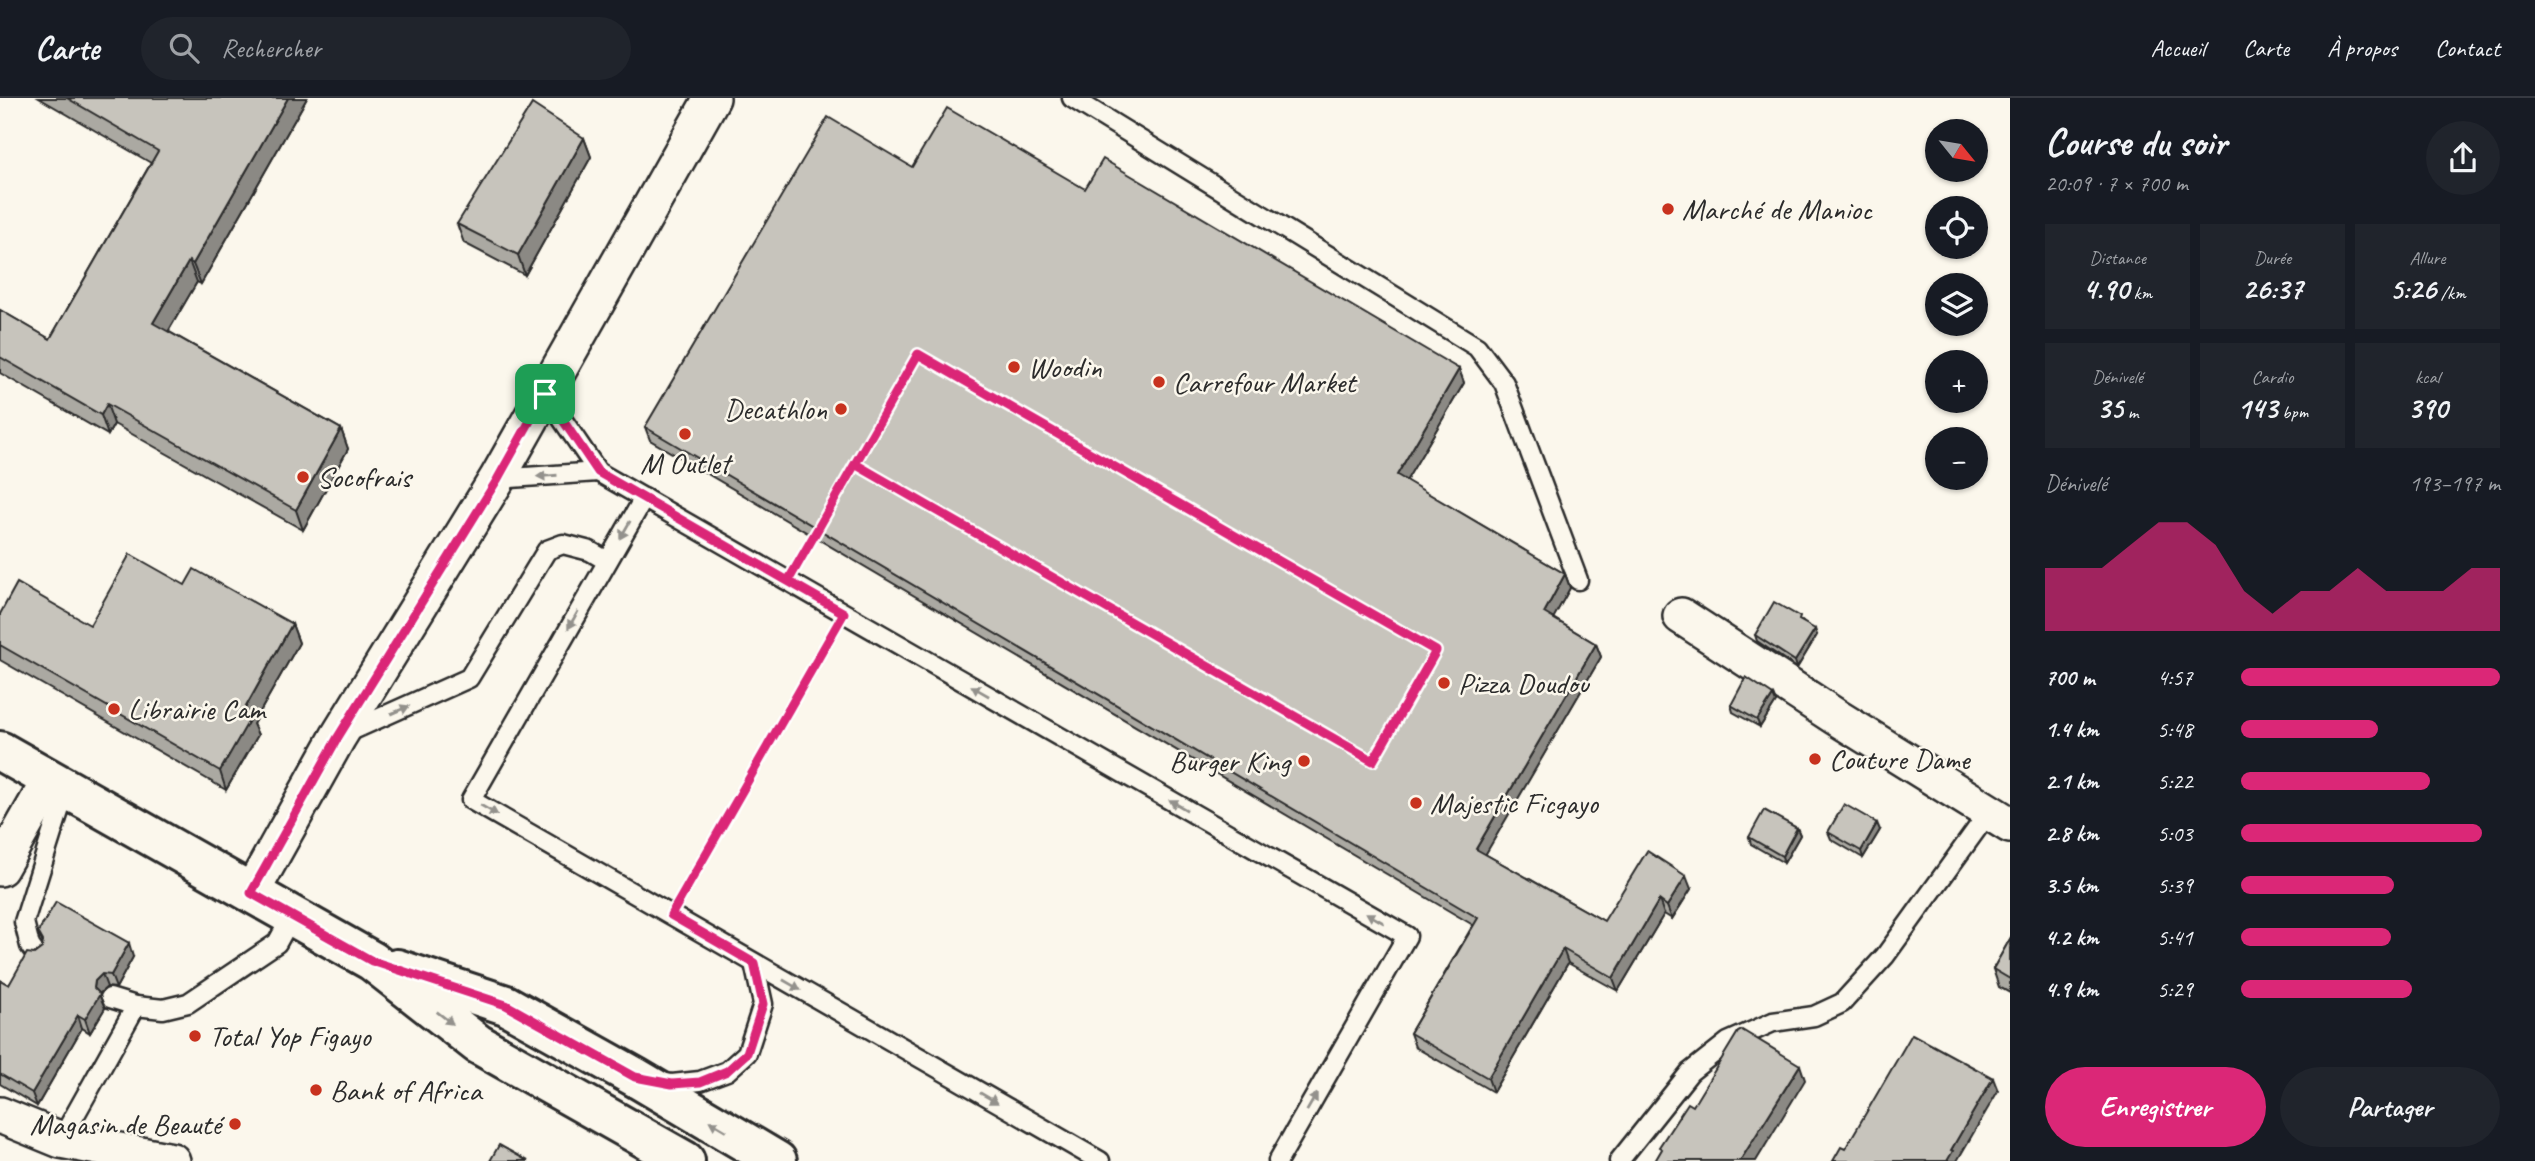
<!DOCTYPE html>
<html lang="fr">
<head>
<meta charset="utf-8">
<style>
	body { margin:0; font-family:Caveat,sans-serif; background:#20242c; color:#f1f3f6; height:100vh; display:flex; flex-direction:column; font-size:26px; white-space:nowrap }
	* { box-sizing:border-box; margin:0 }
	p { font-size:23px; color:#9ea1a6 }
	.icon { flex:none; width:38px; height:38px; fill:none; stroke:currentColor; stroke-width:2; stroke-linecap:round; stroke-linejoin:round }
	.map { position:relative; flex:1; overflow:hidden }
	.panel { display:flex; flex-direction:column; background:#171b24; width:525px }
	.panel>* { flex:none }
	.needle { width:46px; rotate:120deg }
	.fabs { position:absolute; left:1925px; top:21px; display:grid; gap:14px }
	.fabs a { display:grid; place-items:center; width:63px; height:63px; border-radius:50%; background:#171b24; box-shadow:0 2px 5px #0004; font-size:35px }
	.pin { position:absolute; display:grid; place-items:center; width:60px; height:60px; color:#fff; margin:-30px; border-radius:14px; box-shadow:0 4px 10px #0006 }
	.round { display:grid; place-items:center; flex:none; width:74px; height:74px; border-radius:37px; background:#20242c }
	.head { display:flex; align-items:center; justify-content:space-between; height:119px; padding:0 35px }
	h1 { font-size:38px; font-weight:700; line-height:52px }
	.figures { display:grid; grid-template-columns:repeat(3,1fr); gap:10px; height:119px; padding:7px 35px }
	.figures div { display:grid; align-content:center; border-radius:0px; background:#20242c; text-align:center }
	.figures b { font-size:30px; font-weight:700 }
	.figures small { font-size:19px; font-weight:400 }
	.figures p { font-size:19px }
	.chart { height:196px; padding:14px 35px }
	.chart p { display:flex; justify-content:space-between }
	.chart svg { width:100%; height:126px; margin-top:7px; fill:#db2777; opacity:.7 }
	.cta { display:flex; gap:14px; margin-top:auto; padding:14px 35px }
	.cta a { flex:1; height:80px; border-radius:42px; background:#db2777; color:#fff; font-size:28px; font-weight:700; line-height:80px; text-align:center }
	.cta a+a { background:#20242c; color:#f1f3f6 }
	ul { padding:0 35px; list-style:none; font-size:23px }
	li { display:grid; grid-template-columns:112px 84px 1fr; align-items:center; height:52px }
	li i { height:18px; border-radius:9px; background:#db2777 }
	header { display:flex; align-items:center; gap:42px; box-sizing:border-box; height:98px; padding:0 35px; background:#171b24; border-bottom:2px solid #363941 }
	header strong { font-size:33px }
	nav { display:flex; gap:38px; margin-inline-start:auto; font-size:24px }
	.search { width:490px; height:63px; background:#20242c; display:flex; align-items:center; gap:18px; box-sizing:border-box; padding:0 24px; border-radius:38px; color:#9ea1a6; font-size:26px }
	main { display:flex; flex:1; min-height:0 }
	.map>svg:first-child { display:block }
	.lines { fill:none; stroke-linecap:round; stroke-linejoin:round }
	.lane-casing { stroke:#2b2b2b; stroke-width:23 }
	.street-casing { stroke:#2b2b2b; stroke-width:40 }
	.secondary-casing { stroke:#2b2b2b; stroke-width:44 }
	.path { stroke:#2b2b2b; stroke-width:4.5; stroke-dasharray:2 5; stroke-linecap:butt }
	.lane { stroke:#fbf7ec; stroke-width:18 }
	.street { stroke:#fbf7ec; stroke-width:35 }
	.secondary { stroke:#fbf7ec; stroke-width:38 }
	.wall { fill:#aba9a2; stroke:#2b2b2b; stroke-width:2 }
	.shaded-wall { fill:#8b8984; stroke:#2b2b2b; stroke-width:2 }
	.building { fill:#c7c4bc; stroke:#2b2b2b; stroke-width:2 }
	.oneway { fill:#93918c }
	.route-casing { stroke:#fff; stroke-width:14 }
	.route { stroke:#db2777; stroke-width:9 }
	.poi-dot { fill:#c8321e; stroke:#fbf7ec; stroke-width:2.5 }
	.labels { text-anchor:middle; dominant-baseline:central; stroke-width:5; stroke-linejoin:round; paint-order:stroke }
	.poi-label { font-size:30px; fill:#2b2b2b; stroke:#fbf7ec; text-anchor:start }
</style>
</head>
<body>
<header>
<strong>Carte</strong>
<div class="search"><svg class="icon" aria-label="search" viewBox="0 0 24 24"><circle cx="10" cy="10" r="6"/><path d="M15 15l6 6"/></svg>Rechercher</div>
<nav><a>Accueil</a><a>Carte</a><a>À propos</a><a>Contact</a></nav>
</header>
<main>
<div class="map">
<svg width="2010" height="1063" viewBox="0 0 2010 1063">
	<rect width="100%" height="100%" fill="#fbf7ec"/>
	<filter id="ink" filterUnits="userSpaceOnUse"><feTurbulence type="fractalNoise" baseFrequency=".0143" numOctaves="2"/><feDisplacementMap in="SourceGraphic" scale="14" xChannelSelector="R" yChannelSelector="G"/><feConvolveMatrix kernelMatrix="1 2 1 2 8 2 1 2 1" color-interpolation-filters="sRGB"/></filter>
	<g filter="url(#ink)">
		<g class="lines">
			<g class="lane-casing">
				<g id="lane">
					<path d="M 1072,0 L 1477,249 L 1504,285 L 1578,482"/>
					<path d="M 545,296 L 598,374 L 1407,838 L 1278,1063"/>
					<path d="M 497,381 L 598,374"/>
					<path d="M 644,400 L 471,702 L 1100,1063"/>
					<path d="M 344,636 L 469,580 L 547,452 L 563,446 L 590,453 L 607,463"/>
					<path d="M 37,858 L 30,848 L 24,824 L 66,691"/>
					<path d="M 110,900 L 136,908 L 163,911 L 188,905 L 277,845 L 292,818"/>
					<path d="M 661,984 L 672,986 L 700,983 L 727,973 L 747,955 L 763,906 L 754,865"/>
					<path d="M 61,1042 L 136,908"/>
					<path d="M 1619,1063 L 1690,974 L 1728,944 L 1773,924 L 1814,918 L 1842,905 L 1885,858 L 1989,714"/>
				</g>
			</g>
			<g class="street-casing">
				<g id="street">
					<path d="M 1681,518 L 1836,619 L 2010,727"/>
					<path d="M 0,770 L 50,682"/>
					<path d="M 251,795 L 338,639 L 497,381 L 712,0"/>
					<path d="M 0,1017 L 61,1042 L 172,1063"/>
				</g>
			</g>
			<g class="secondary-casing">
				<g id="secondary">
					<path d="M 0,653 L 372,863 L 478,946 L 685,1063"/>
					<path d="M 397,871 L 506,907 L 635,979 L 777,1063"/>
				</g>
			</g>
			<g class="path">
				<path d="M 800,461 L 815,436"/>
				<path d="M 684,794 L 831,537"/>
			</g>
			<use href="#lane" class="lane"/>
			<use href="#street" class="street"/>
			<use href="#secondary" class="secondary"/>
		</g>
		<g class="wall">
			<path d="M 39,0 L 307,0 L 201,186 L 197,184 L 168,233 L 341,331 L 348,351 L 303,432 L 114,326 L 108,337 L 0,275 L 0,212 L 50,241 L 151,65 Z"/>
			<path d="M 584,40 L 591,59 L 525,177 L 464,145 L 457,126 Z"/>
			<path d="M 912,69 L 1085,91 L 1459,271 L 1464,285 L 1406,383 L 1565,476 L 1570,490 L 1553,520 L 1596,546 L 1601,559 L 1485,756 L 1604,823 L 1691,791 L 1672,821 L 1664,816 L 1618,893 L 1568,865 L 1493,994 L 1415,949 L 1410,935 L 1473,827 L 650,342 L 645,329 Z"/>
			<path d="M 185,487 L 292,526 L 299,545 L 253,626 L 258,637 L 226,692 L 0,562 L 0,516 L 90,527 Z"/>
			<path d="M 1802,523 L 1817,537 L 1797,570 L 1757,543 L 1755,537 Z"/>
			<path d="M 1773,597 L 1776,604 L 1760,629 L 1733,614 L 1731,607 Z"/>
			<path d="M 1797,730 L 1800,737 L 1784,765 L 1751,746 L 1749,739 Z"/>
			<path d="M 1880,732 L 1863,760 L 1831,741 L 1828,734 Z"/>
			<path d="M 38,834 L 133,859 L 116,890 L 107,889 L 99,896 L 105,910 L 90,935 L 82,930 L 37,1008 L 0,986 L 0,882 L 9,887 L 34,856 L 42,850 L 43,846 Z"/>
			<path d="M 2010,841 L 2010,895 L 1999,889 L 1993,871 Z"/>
		</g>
		<g class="shaded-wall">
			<path d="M 288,0 L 307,0 L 201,186 L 193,166 Z"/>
			<path d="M 584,40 L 591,59 L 525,177 L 518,157 Z"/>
			<path d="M 189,163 L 197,184 L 161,246 L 153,225 Z"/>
			<path d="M 1459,271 L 1464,285 L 1402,390 L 1397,377 Z"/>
			<path d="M 107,306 L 114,326 L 108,337 L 101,317 Z"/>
			<path d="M 341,331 L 348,351 L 303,432 L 296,412 Z"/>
			<path d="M 1565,476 L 1570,490 L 1549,528 L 1544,515 Z"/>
			<path d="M 292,526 L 299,545 L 253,626 L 258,637 L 226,692 L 220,673 L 243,614 Z"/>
			<path d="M 1815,531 L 1817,537 L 1797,570 L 1795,563 Z"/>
			<path d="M 1596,546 L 1601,559 L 1481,764 L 1476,751 Z"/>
			<path d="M 1773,597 L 1776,604 L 1760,629 L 1757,622 Z"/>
			<path d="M 1877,725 L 1880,732 L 1863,760 L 1861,753 Z"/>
			<path d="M 1797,730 L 1800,737 L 1784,765 L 1782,758 Z"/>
			<path d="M 1686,778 L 1691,791 L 1672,821 L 1667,808 Z"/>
			<path d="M 1659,802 L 1664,816 L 1618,893 L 1613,880 Z"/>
			<path d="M 129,845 L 133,859 L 116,890 L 111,877 Z"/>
			<path d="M 1563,851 L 1568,865 L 1493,994 L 1488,980 Z"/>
			<path d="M 102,876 L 107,889 L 99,896 L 105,910 L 90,935 L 85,921 L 94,890 L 95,883 Z"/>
			<path d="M 78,917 L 82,930 L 37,1008 L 32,995 Z"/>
			<path d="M 1800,967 L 1805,982 L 1756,1063 L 1740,1063 Z"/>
			<path d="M 1993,980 L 1998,993 L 1957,1063 L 1947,1063 L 1951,1052 Z"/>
		</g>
		<g class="building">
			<path d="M 67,0 L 288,0 L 193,166 L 189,163 L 153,225 L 341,331 L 296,412 L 107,306 L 101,317 L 0,259 L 0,212 L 50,241 L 158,53 Z"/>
			<path d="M 532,6 L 584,40 L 518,157 L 457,126 Z"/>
			<path d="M 947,10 L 1085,91 L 1103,61 L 1459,271 L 1397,377 L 1565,476 L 1544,515 L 1596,546 L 1476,751 L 1604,823 L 1647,753 L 1686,778 L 1667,808 L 1659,802 L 1613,880 L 1563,851 L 1488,980 L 1410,935 L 1478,820 L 645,329 L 828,19 L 912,69 Z"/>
			<path d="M 130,456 L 185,487 L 194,471 L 292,526 L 243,614 L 251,619 L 220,673 L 0,547 L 0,516 L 17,485 L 90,527 Z"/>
			<path d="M 1774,504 L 1800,519 L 1799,522 L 1815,531 L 1795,563 L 1755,537 Z"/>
			<path d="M 1746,579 L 1773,597 L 1757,622 L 1731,607 Z"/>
			<path d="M 1844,706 L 1877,725 L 1861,753 L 1828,734 Z"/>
			<path d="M 1764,712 L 1797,730 L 1782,758 L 1749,739 Z"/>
			<path d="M 56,804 L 129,845 L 111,877 L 102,876 L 95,883 L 94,890 L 100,896 L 85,921 L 78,917 L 32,995 L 0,976 L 0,882 L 9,887 L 27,855 L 34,856 L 42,850 L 43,843 L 38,834 Z"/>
			<path d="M 2010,841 L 2010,881 L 1993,871 Z"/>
			<path d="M 1742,932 L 1800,967 L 1740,1063 L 1655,1063 L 1662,1051 L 1659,1049 L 1688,1005 L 1693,1008 L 1738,934 Z"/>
			<path d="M 1912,936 L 1993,980 L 1951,1052 L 1953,1053 L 1947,1063 L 1833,1063 L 1841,1049 L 1845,1051 Z"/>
			<path d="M 499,1047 L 528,1063 L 490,1063 Z"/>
		</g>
		<defs><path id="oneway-solid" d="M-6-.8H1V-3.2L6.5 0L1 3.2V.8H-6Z" transform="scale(1.75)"/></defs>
		<g class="oneway">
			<use href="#oneway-solid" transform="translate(547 378) rotate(176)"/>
			<use href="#oneway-solid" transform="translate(625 432) rotate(120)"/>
			<use href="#oneway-solid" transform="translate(573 522) rotate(120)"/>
			<use href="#oneway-solid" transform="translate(980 593) rotate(-150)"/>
			<use href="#oneway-solid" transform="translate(400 612) rotate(-23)"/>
			<use href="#oneway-solid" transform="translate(1178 707) rotate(-150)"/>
			<use href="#oneway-solid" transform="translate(489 712) rotate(30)"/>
			<use href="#oneway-solid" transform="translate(1375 820) rotate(-150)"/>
			<use href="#oneway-solid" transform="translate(792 887) rotate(30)"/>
			<use href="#oneway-solid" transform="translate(445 920) rotate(38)"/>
			<use href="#oneway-solid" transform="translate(989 1000) rotate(30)"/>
			<use href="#oneway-solid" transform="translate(1312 1004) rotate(-60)"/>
			<use href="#oneway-solid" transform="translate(718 1028) rotate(-149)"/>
		</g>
	</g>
	<g class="lines" filter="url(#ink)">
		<g class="route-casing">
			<path id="route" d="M 545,296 L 497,382 L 338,639 L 251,795 L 372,863 L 506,907 L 635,979 L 672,986 L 700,984 L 727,973 L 747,955 L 763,906 L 754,865 L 671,817 L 844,515 L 788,483 L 918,256 L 1436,553 L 1373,663 L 855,366 L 788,483 L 598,374 L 545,296"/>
		</g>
		<use href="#route" class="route"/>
	</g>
	<g class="poi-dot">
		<circle cx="1668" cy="111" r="7"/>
		<circle cx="1014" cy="269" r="7"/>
		<circle cx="1159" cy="284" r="7"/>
		<circle cx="841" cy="311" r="7"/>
		<circle cx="685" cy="336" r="7"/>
		<circle cx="303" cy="379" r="7"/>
		<circle cx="1444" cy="585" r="7"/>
		<circle cx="114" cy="611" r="7"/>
		<circle cx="1815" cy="661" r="7"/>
		<circle cx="1304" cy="663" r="7"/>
		<circle cx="1416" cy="705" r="7"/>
		<circle cx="195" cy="938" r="7"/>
		<circle cx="316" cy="992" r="7"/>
		<circle cx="235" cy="1026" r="7"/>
	</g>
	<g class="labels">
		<g class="poi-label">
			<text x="1682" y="111">Marché de Manioc</text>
			<text x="1028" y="269">Woodin</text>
			<text x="1173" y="284">Carrefour Market</text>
			<text x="827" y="311" text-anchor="end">Decathlon</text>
			<text x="685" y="365" text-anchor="middle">M Outlet</text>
			<text x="317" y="379">Socofrais</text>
			<text x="1458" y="585">Pizza Doudou</text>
			<text x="128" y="611">Librairie Cam</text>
			<text x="1829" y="661">Couture Dame</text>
			<text x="1290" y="663" text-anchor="end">Burger King</text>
			<text x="1430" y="705">Majestic Ficgayo</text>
			<text x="209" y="938">Total Yop Figayo</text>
			<text x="330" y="992">Bank of Africa</text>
			<text x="221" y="1026" text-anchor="end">Magasin de Beauté</text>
		</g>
	</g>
</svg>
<div class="fabs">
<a><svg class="needle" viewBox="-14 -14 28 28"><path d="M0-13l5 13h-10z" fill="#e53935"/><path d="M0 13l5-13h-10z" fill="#9ea1a6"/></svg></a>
<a><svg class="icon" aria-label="locate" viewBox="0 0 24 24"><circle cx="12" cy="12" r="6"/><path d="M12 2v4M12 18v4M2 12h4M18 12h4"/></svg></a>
<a><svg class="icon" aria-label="layers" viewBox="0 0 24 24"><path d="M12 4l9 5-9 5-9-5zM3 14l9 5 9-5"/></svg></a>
<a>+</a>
<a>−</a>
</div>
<div class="pin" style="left:545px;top:296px;background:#1e9e55"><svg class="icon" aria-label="arrive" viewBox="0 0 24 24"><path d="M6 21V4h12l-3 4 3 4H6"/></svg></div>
</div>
<section class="panel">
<div class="head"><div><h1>Course du soir</h1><p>20:09 · 7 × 700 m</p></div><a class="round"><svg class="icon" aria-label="share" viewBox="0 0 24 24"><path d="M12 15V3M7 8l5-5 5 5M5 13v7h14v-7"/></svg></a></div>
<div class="figures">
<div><p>Distance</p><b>4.90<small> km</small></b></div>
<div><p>Durée</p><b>26:37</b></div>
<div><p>Allure</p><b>5:26<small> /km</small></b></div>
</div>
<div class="figures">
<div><p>Dénivelé</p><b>35<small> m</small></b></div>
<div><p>Cardio</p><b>143<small> bpm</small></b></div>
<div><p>kcal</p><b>390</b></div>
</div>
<div class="chart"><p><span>Dénivelé</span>193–197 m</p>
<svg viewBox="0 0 160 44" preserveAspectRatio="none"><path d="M0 44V22L10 22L20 22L30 14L40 6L50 6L60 14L70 30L80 38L90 30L100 30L110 22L120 30L130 30L140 30L150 22L160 22V44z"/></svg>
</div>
<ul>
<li><b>700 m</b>4:57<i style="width:100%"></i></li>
<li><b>1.4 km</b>5:48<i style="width:53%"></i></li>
<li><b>2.1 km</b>5:22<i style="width:73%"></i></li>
<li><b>2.8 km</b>5:03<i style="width:93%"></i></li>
<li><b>3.5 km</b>5:39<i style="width:59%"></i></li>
<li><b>4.2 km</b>5:41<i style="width:58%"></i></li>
<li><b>4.9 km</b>5:29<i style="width:66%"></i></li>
</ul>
<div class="cta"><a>Enregistrer</a><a>Partager</a></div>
</section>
</main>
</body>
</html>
